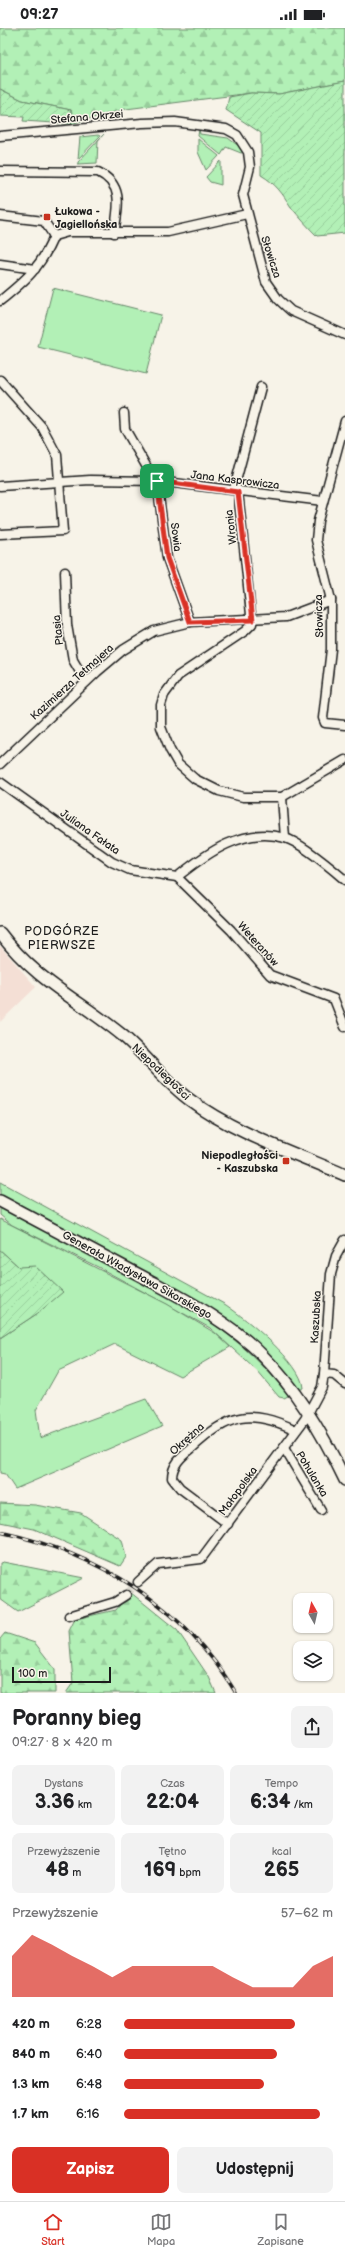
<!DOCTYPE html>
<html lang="pl">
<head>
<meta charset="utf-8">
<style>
	body { margin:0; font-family:"Balsamiq Sans",sans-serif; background:#f2f2f2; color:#202124; height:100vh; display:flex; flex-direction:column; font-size:15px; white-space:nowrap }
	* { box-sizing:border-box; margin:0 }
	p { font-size:13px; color:#757577 }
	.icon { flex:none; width:22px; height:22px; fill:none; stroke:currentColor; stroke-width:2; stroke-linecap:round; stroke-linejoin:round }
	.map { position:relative; height:1665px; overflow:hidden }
	.details { display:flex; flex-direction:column; background:#fff; flex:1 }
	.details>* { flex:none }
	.needle { width:26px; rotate:352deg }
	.controls { position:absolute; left:293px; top:1565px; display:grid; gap:8px }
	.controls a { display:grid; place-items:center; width:40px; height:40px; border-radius:8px; background:#fff; box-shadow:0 1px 3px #0004; font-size:20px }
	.scale { position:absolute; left:12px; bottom:10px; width:99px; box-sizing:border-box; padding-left:4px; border:2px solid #1c1c1c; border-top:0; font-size:11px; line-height:14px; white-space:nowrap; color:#1c1c1c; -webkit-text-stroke:3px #f7f3e8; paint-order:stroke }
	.pin { position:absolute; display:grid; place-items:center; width:34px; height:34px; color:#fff; margin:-17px; border-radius:8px; box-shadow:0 2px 6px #0006 }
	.round { display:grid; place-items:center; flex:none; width:42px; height:42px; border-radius:8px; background:#f2f2f2 }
	.head { display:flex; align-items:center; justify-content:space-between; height:68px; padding:0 12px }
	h1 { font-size:22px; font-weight:700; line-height:30px }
	.metrics { display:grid; grid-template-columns:repeat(3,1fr); gap:6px; height:68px; padding:4px 12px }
	.metrics div { display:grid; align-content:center; border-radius:8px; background:#f2f2f2; text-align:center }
	.metrics b { font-size:20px; font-weight:700 }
	.metrics small { font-size:11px; font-weight:400 }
	.metrics p { font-size:11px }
	.chart { height:112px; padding:8px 12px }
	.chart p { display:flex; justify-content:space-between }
	.chart svg { width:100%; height:72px; margin-top:4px; fill:#d93025; opacity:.7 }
	.button { display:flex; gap:8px; margin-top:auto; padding:8px 12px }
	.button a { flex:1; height:46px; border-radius:8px; background:#d93025; color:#fff; font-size:16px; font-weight:700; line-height:46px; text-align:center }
	.button a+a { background:#f2f2f2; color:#202124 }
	ul { padding:0 12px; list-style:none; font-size:13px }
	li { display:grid; grid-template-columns:64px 48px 1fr; align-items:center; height:30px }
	li i { height:10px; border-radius:5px; background:#d93025 }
	.status { display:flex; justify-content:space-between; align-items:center; height:28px; padding:0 20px; background:#fff; direction:ltr }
	.status svg { height:11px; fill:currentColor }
	.tabs { display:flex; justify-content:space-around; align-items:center; height:56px; border-top:1px solid #e0e0e0; background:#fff; font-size:11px; color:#757577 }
	.tabs a { display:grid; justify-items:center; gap:2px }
	.tabs .active { color:#d93025 }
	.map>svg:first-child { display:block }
	.built { fill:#f4dfd5 }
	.grass { fill:#b2f0b6; stroke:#678669 }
	.forest { fill:url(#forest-firs); stroke:#678669 }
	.garden { fill:url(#garden-furrows); stroke:#678669 }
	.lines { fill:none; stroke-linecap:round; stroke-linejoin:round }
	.street-tunnel { stroke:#d6d3c9; stroke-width:8; stroke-dasharray:8 4; stroke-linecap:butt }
	.street-casing { stroke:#1c1c1c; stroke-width:11 }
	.secondary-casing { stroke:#1c1c1c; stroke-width:14 }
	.street { stroke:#f7f3e8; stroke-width:8 }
	.secondary { stroke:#f7f3e8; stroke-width:11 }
	.rail-casing { stroke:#1c1c1c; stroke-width:3.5 }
	.rail { stroke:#f7f3e8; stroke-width:2; stroke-dasharray:6; stroke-linecap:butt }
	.route-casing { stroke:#fff; stroke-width:8 }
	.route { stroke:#d93025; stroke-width:5 }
	.poi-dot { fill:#c8321e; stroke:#f7f3e8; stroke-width:1.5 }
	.labels { text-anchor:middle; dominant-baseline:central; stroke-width:3; stroke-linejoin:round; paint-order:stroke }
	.street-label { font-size:11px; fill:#1c1c1c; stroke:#f7f3e8 }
	.poi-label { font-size:11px; font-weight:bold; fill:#1c1c1c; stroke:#f7f3e8; text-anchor:start }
	.neighbourhood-label { font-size:12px; letter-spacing:1px; fill:#1c1c1c; stroke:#f7f3e8 }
</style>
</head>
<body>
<div class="status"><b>09:27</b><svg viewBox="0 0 49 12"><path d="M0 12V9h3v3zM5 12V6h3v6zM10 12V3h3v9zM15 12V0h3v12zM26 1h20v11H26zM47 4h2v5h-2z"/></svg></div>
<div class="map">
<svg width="345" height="1665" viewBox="0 0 345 1665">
	<defs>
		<pattern id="forest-firs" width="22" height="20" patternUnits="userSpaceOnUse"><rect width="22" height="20" fill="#b2f0b6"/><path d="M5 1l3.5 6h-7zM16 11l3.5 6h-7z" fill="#98cd9c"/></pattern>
		<pattern id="garden-furrows" width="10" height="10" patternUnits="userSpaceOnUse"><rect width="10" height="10" fill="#b2f0b6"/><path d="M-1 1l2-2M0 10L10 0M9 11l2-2" fill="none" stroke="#98cd9c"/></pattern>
	</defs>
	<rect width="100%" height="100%" fill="#f7f3e8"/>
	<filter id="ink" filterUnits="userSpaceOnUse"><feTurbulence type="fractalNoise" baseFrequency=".025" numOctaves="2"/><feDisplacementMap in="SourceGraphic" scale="8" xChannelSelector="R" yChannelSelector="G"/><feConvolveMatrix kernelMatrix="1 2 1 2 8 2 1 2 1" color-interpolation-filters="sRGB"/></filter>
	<g filter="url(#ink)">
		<path class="built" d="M 0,918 L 36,959 L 0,994 Z"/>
		<g class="grass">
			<path d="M 199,101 L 200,106 L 228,110 L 236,116 L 241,117 L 244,124 L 241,125 L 226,119 L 221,127 L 198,108 Z"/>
			<path d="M 104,106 L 98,112 L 97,135 L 78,136 L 78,134 Z"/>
			<path d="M 98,107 L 100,108 L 78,131 L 80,109 Z"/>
			<path d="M 198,111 L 219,128 L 206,142 L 198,124 Z"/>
			<path d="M 221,133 L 221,157 L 210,154 L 206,149 Z"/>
			<path d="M 53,260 L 161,287 L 146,346 L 38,319 Z"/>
			<path d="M 0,1154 L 226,1277 C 246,1291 302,1335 303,1360 L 298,1362 L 262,1323 L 0,1168 Z"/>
			<path d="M 0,1179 L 188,1279 C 225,1302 257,1328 284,1362 L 287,1363 L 288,1368 L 284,1370 L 279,1369 L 257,1343 L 210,1300 L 98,1239 L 12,1197 L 0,1187 Z"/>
			<path d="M 0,1191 L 167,1276 L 215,1305 L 230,1319 L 180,1348 L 115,1316 L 58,1343 L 36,1382 L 40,1410 L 146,1371 L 162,1398 L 15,1461 L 5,1446 L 0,1445 L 0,1310 L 38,1285 L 19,1239 L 0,1222 Z"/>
		</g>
		<g class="forest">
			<path d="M 0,0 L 345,0 L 345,53 L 279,66 L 251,65 L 126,81 L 70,96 L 71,82 L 22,72 L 0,61 Z"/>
			<path d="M 0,1475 L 35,1477 L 81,1485 L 122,1512 L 126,1529 L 120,1538 L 34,1501 L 0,1494 Z"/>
			<path d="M 3,1534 L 84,1550 L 18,1584 L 0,1571 L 0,1535 Z"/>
			<path d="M 130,1564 L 177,1602 L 209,1649 L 216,1665 L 66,1665 L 73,1655 L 69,1603 L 75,1591 L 116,1582 Z"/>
			<path d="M 5,1605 L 35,1615 L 55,1641 L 55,1665 L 0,1665 L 0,1611 Z"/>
		</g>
		<g class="garden">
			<path d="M 345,53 L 345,205 L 317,208 C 308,199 299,189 291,179 C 282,165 276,156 261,147 L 261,105 L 226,82 L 229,69 L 251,65 L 279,66 Z"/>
			<path d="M 0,61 L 22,72 L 71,82 L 70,96 L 23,93 L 24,89 L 0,88 Z"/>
			<path d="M 0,1222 L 19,1239 L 35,1238 L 63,1264 L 38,1285 L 0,1310 Z"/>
		</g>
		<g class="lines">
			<path class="street-tunnel" d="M 126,1567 L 138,1554"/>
			<g class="street-casing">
				<g id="street">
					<path d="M 0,108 L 142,95 L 175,94 L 226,101 L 237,107 L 248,124 L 250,139 L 243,167 L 266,254 L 278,271 L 291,283 L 345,307"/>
					<path d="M 0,143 L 98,144 C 125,157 118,181 114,205"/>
					<path d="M 0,188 L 44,193 L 54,208"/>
					<path d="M 54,208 L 68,204 L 168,204 L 247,186"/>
					<path d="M 0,236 L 35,241"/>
					<path d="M 0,273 C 26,252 41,239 54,208"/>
					<path d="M 0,352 L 42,399 L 57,427 L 63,503 L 0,506"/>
					<path d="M 261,359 L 235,457 L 238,463 L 252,596 L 245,603 L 178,648 L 164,667 L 161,677 L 161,699 L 170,722 L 178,736 L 195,751 L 219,763 L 243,769 L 282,769 L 345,732"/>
					<path d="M 124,385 L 125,401 L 152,448 L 157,453 L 167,530 L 190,594"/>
					<path d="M 345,393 L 318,493 L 316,512 L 331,572 L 331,621 L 323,690 L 325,695 L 345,697"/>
					<path d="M 0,458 L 90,452 L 157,453 L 323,473"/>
					<path d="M 65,544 L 67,597 L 73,632 L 86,654"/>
					<path d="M 0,736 L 97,644 L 123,622 L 154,603 L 190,594 L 286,589 L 331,572"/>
					<path d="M 0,754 L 112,834 L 130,842 L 177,849 C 207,825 244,798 285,810 C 302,815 331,840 345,852"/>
					<path d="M 282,769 L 285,810"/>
					<path d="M 177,849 L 231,902 L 270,947 L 334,971 L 345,999"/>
					<path d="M 345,1212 L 336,1228 L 331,1246 L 324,1346 L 334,1347 L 345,1356"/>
					<path d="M 284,1420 L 321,1482"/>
					<path d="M 228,1496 L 180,1460 L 172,1450 C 172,1437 181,1429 191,1421 C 229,1386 249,1380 296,1402"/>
					<path d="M 138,1554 L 158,1536 L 201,1531 L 305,1391 L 322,1359 L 324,1346"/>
					<path d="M 69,1588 L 115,1574 L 126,1567"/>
				</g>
			</g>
			<g class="secondary-casing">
				<g id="secondary">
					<path d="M 0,905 C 36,953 78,971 122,1007 C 146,1027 165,1054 190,1072 C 234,1105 295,1125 345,1147"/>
					<path d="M 0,1173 C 49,1199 98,1225 147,1251 C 188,1273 231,1295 263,1328 C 297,1362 324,1408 345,1452"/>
				</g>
			</g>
			<use href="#street" class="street"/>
			<use href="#secondary" class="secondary"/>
			<g class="rail-casing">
				<path id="rail" d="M 0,1504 C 98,1525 184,1578 236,1665"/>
			</g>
			<use href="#rail" class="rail"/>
		</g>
	</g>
	<g class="lines" filter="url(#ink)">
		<g class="route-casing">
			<path id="route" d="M 157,453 L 238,464 L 253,592 L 190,594 L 167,530 Z"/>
		</g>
		<use href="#route" class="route"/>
	</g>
	<g class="poi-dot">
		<rect x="43" y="185" width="8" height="8" rx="2"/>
		<rect x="282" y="1129" width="8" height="8" rx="2"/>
	</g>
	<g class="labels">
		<g class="street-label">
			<text transform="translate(87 89) rotate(-5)">Stefana Okrzei</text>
			<text transform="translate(271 229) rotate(72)">Słowicza</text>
			<text transform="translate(235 452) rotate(7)">Jana Kasprowicza</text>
			<text transform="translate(231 499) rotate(-97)">Wronia</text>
			<text transform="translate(176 509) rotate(83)">Sowia</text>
			<text transform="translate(319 588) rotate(-92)">Słowicza</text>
			<text transform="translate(58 602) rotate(-97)">Ptasia</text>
			<text transform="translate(72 654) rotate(-42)">Kazimierza Tetmajera</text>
			<text transform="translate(90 804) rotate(35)">Juliana Fałata</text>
			<text transform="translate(258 916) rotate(48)">Weteranów</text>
			<text transform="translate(161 1044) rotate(44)">Niepodległości</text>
			<text transform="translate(137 1247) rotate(29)">Generała Władysława Sikorskiego</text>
			<text transform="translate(316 1289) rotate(-87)">Kaszubska</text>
			<text transform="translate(187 1411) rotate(-42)">Okrężna</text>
			<text transform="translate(312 1446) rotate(59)">Pohulanka</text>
			<text transform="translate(238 1463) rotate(-54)">Małopolska</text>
		</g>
		<g class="poi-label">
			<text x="55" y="183">Łukowa -<tspan x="55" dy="13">Jagiellońska</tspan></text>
			<text x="278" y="1127" text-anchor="end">Niepodległości<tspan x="278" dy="13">- Kaszubska</tspan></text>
		</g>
		<g class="neighbourhood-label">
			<text x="62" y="903">PODGÓRZE<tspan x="62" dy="14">PIERWSZE</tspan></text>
		</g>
	</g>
</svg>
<div class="controls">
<a><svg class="needle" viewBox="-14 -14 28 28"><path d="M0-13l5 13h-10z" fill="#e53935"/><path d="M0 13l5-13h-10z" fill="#757577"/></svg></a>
<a><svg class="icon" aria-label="layers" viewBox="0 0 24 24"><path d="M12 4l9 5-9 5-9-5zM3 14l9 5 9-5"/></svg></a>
</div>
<div class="scale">100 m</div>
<div class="pin" style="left:157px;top:453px;background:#1e9e55"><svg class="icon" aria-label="arrive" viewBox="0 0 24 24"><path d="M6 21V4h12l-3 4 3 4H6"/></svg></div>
</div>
<section class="details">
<div class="head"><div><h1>Poranny bieg</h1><p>09:27 · 8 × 420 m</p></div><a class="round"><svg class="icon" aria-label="share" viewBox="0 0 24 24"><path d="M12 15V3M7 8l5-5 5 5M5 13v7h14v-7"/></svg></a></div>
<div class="metrics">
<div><p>Dystans</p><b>3.36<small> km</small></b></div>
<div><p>Czas</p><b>22:04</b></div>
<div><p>Tempo</p><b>6:34<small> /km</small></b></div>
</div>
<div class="metrics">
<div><p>Przewyższenie</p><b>48<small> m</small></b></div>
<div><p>Tętno</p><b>169<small> bpm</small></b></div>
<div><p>kcal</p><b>265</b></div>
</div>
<div class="chart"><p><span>Przewyższenie</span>57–62 m</p>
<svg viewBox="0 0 160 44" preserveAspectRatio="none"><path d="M0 44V19L10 6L20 12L30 19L40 25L50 32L60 25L70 25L80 25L90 25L100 25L110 32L120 38L130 38L140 38L150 25L160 19V44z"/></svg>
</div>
<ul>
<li><b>420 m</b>6:28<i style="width:82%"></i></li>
<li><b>840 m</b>6:40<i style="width:73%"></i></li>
<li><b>1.3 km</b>6:48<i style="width:67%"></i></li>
<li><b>1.7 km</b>6:16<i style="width:94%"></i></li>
</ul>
<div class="button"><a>Zapisz</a><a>Udostępnij</a></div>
</section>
<nav class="tabs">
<a class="active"><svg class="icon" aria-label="home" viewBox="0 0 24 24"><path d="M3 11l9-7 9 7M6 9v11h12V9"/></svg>Start</a>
<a><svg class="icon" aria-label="map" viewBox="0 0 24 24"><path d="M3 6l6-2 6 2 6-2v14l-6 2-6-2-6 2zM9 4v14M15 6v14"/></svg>Mapa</a>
<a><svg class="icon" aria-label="saved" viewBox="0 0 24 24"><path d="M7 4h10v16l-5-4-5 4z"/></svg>Zapisane</a>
</nav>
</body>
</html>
